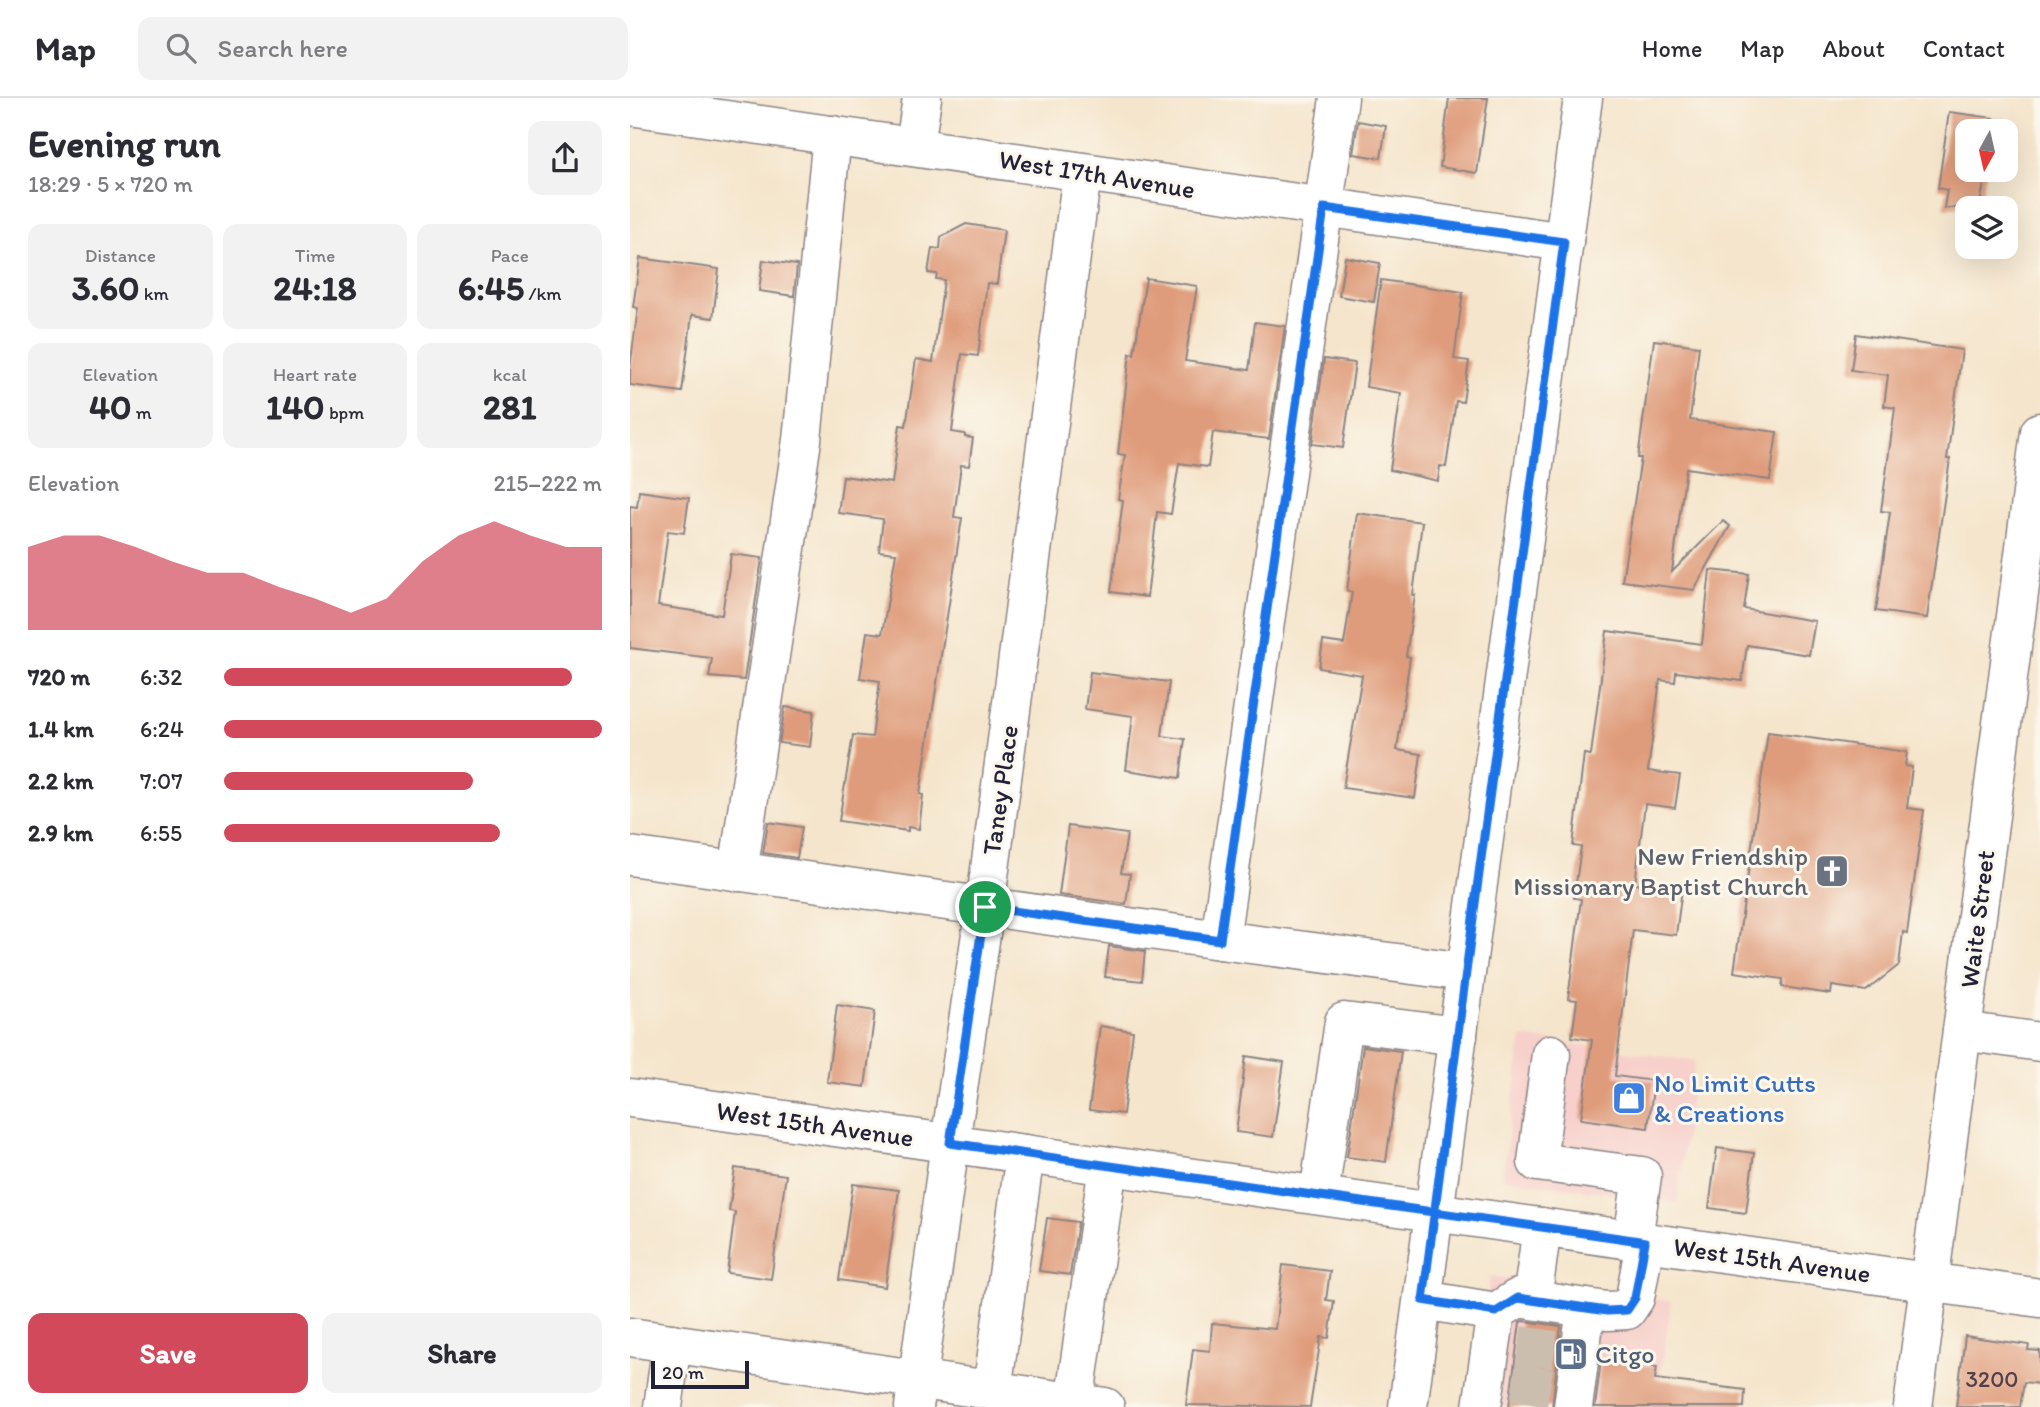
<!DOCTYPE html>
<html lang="en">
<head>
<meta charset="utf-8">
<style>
	body { margin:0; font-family:Itim,sans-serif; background:#f2f2f3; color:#2b2b33; height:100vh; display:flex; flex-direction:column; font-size:26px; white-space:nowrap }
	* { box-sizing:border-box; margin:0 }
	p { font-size:23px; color:#7c7c81 }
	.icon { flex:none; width:38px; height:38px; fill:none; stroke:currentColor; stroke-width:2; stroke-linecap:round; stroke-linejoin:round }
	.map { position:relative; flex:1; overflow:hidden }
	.side { display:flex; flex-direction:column; background:#fff; width:630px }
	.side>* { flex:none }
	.needle { width:46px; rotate:188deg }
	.fabs { position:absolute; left:1325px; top:21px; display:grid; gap:14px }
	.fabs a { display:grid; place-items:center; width:63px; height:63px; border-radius:14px; background:#fff; box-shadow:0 7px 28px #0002; font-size:35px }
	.scale { position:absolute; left:21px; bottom:18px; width:98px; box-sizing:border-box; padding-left:7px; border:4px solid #22223b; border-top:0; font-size:19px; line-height:24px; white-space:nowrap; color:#22223b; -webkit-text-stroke:5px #fbf7ec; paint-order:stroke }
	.pin { position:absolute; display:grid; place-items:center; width:60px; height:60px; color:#fff; margin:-30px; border:4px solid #fff; border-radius:50%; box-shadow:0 2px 7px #0007 }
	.round { display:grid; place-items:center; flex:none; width:74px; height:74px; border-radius:14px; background:#f2f2f3 }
	.headline { display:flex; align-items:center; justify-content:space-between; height:119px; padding:0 28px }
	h1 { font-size:38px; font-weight:700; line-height:52px }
	.metrics { display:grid; grid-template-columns:repeat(3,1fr); gap:10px; height:119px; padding:7px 28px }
	.metrics div { display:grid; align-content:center; border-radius:14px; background:#f2f2f3; text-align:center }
	.metrics b { font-size:35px; font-weight:700 }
	.metrics small { font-size:19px; font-weight:400 }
	.metrics p { font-size:19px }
	.chart { height:196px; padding:14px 28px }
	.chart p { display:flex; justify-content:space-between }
	.chart svg { width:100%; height:126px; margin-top:7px; fill:#d1495b; opacity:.7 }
	.primary-button { display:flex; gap:14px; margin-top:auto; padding:14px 28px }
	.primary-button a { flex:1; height:80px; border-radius:14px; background:#d1495b; color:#fff; font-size:28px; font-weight:700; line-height:80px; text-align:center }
	.primary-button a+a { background:#f2f2f3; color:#2b2b33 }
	ul { padding:0 28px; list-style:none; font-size:23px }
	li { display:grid; grid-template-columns:112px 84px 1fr; align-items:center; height:52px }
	li i { height:18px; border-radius:9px; background:#d1495b }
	header { display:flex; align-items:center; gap:42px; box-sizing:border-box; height:98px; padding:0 35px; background:#fff; border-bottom:2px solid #e1e1e2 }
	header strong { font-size:33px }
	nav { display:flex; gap:38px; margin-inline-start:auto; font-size:24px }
	.search { width:490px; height:63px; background:#f2f2f3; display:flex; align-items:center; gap:18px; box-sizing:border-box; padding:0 24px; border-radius:14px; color:#7c7c81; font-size:26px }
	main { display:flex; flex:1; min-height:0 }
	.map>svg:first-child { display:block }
	.built { fill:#f7d0cb }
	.building { fill:#df9c7b }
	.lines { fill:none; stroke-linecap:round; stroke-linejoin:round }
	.minor-tunnel { stroke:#cbbeaf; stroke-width:38; stroke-dasharray:38 19; stroke-linecap:butt }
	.minor-casing { stroke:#8c8484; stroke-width:41 }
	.major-casing { stroke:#8c8484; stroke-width:41 }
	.minor { stroke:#fff; stroke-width:38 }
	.major { stroke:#fff; stroke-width:38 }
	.route-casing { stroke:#fff; stroke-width:14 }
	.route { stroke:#1a73e8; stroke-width:9 }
	.labels { text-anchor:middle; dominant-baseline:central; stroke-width:6; stroke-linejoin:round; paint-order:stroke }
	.number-label { font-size:23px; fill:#51404b }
	.street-label { font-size:26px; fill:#22223b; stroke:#fbf7ec }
	.worship-label { font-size:26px; fill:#5b616d; stroke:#fbf7ec; text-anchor:end }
	.shop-label { font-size:26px; fill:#366cbe; stroke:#fbf7ec; text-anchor:start }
	.service-label { font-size:26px; fill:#4e5e75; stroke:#fbf7ec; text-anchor:start }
</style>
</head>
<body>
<header>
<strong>Map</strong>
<div class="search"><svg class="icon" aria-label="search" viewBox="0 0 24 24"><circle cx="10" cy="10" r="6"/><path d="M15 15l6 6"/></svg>Search here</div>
<nav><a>Home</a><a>Map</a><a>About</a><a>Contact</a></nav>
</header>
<main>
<section class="side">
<div class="headline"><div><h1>Evening run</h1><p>18:29 · 5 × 720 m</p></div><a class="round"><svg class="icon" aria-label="share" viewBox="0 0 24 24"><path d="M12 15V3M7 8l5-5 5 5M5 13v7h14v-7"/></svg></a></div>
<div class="metrics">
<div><p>Distance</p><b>3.60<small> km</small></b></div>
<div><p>Time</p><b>24:18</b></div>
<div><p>Pace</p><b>6:45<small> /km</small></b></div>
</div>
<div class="metrics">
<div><p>Elevation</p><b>40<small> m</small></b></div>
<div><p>Heart rate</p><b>140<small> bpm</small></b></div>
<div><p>kcal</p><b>281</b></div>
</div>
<div class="chart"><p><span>Elevation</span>215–222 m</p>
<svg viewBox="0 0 160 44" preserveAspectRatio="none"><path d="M0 44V15L10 11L20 11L30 15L40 20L50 24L60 24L70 29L80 33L90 38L100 33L110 20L120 11L130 6L140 11L150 15L160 15V44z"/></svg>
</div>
<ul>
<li><b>720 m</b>6:32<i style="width:92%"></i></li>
<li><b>1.4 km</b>6:24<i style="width:100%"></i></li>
<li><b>2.2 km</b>7:07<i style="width:66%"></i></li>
<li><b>2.9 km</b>6:55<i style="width:73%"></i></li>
</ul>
<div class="primary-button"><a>Save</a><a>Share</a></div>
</section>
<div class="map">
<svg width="1410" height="1309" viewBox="0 0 1410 1309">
	<rect width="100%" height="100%" fill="#fbf7ec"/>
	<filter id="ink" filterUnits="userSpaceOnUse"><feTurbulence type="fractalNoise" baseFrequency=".0143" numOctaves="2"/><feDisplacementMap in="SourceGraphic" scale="14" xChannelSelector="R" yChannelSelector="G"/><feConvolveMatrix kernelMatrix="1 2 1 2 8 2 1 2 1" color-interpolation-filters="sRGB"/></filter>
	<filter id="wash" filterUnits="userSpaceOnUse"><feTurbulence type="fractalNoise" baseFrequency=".00686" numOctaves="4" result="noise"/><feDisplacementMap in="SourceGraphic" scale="28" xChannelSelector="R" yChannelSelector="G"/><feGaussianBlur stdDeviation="1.57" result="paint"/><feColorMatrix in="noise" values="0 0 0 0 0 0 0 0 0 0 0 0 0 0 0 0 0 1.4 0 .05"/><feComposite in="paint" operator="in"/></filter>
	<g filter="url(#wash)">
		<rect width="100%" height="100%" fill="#f5e5cc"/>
		<g class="built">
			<path d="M 892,939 L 1065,963 L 1047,1105 L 872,1080 Z"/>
			<path d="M 860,1178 L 1041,1203 L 1026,1309 L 841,1309 Z"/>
		</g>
		<g id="blocks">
			<g class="building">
				<path d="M 819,0 L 858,0 L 847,75 L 810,69 Z"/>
				<path d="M 1319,14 L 1364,20 L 1362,33 L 1337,33 L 1337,72 L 1357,72 L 1349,110 L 1314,110 L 1317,92 L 1308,90 Z"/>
				<path d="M 728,23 L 756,28 L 751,60 L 723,56 Z"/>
				<path d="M 336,126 L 374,132 L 367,186 L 357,185 L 348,258 L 332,256 L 322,334 L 335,336 L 335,339 L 343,340 L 339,368 L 331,367 L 324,419 L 332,420 L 290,696 L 293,697 L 289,731 L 278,729 L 278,733 L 209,723 L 223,637 L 242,639 L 250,583 L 230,580 L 237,534 L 252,536 L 266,455 L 249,453 L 253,421 L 208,415 L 213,378 L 262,385 L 270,327 L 276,328 L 286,261 L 303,264 L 314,182 L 306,181 L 307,176 L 298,175 L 302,150 L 310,151 L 311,139 Z"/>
				<path d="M 715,159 L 750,165 L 744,204 L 709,198 Z"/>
				<path d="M 10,160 L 89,171 L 83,220 L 62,217 L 52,294 L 0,287 L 0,270 L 8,210 L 3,209 Z"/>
				<path d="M 133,162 L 167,167 L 164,198 L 129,193 Z"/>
				<path d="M 516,180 L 567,188 L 555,263 L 619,272 L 625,224 L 655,228 L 639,341 L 583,334 L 578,369 L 549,365 L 541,416 L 527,414 L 517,499 L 481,494 L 493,402 L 488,401 L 495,357 L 488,356 L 500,255 L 504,256 Z"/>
				<path d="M 751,182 L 833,194 L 824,261 L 839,263 L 833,304 L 826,303 L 816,369 L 810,368 L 808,383 L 760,372 L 771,295 L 736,289 Z"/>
				<path d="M 1226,236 L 1332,252 L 1317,361 L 1320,361 L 1297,520 L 1246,513 L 1260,414 L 1251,413 L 1265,310 L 1254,308 L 1258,277 L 1221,272 Z"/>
				<path d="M 1024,242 L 1069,248 L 1060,322 L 1147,334 L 1140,382 L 1056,370 L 1042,474 L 1093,423 L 1100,428 L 1064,492 L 992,483 L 1011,360 L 1008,360 Z"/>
				<path d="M 694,261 L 725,265 L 713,350 L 682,346 Z"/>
				<path d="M 9,393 L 59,400 L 54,435 L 38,433 L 28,508 L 92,517 L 101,456 L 132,460 L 114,582 L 79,579 L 82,560 L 0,550 L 0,408 L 7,409 Z"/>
				<path d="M 727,415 L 792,424 L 783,497 L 785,497 L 776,558 L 780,559 L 767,652 L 791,656 L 785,700 L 713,690 L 732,577 L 689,570 L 693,543 L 714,546 L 722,494 L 717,493 Z"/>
				<path d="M 1080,472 L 1119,476 L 1114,511 L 1185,523 L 1179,557 L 1117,547 L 1112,583 L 1046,574 L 1045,584 L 1030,582 L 1018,673 L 1050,677 L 1045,710 L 1015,706 L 1005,786 L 1052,791 L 1046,837 L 1003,832 L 985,978 L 1024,983 L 1018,1030 L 951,1021 L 962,942 L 942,939 L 947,902 L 938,901 L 951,801 L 944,800 L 951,749 L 943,748 L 954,656 L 961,657 L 977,533 L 1072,546 Z"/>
				<path d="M 460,574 L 539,584 L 532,638 L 555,641 L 550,680 L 496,672 L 503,618 L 455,611 Z"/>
				<path d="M 155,609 L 184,613 L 180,649 L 149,645 Z"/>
				<path d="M 1138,634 L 1277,654 L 1275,668 L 1282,669 L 1277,710 L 1294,712 L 1277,835 L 1273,834 L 1269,867 L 1236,893 L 1202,888 L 1201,896 L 1152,889 L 1153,881 L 1104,874 Z"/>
				<path d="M 138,724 L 172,729 L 167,760 L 133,755 Z"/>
				<path d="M 438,728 L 497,736 L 491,775 L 500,776 L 496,806 L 429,797 Z"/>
				<path d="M 479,848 L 515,853 L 512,883 L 475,879 Z"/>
				<path d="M 207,907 L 245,913 L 235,989 L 197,984 Z"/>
				<path d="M 470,928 L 503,933 L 493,1016 L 459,1012 Z"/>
				<path d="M 733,948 L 771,953 L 756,1064 L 717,1059 Z"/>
				<path d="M 616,958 L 654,964 L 643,1039 L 606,1034 Z"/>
				<path d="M 1087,1050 L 1124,1055 L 1116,1115 L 1079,1110 Z"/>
				<path d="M 105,1070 L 156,1077 L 141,1181 L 97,1175 L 105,1114 L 99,1113 Z"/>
				<path d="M 223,1086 L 269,1092 L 255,1189 L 209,1182 Z"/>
				<path d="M 417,1120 L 448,1124 L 440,1177 L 409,1173 Z"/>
				<path d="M 653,1167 L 700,1173 L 696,1202 L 704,1203 L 699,1240 L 691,1239 L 680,1309 L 556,1307 L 563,1251 L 580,1253 L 582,1225 L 645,1231 Z"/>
				<path d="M 893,1223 L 931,1228 L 922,1309 L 879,1309 L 890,1224 Z"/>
				<path d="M 1335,1238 L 1399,1247 L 1398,1252 L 1410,1253 L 1410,1286 L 1394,1284 L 1390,1309 L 1326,1309 Z"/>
				<path d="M 971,1262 L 1027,1269 L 1025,1281 L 1115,1292 L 1114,1309 L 965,1309 Z"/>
			</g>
		</g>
	</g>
	<g filter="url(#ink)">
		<use href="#blocks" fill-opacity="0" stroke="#8c8484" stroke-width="2"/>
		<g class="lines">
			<g class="minor-tunnel">
				<path d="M 889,1247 L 925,1252"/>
				<path d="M 883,1284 L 920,1290"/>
			</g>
			<g class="minor-casing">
				<g id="minor">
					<path d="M 0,8 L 934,144"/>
					<path d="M 285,48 L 292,0"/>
					<path d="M 0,758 L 590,842 L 836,874"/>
					<path d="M 108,774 L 172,342 L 202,37"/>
					<path d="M 590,842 L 709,0"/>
					<path d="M 1332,933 L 1410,944"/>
					<path d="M 921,956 L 907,1064 L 1012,1078 L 1003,1142"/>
					<path d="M 689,1097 L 714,924 L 828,938"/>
					<path d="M 793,1202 L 866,1214"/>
					<path d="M 902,1202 L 912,1129"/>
					<path d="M 0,1239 L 475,1309"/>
					<path d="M 362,1292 L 395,1056"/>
					<path d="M 444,1305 L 478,1068"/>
					<path d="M 33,1309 L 42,1245"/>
					<path d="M 284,1309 L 320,1045 L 355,809 L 452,75"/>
					<path d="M 778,1309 L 953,0"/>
					<path d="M 852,1309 L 866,1214 L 888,1200 L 977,1213 L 997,1212 L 1005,1200 L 1015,1144"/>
					<path d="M 943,1309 L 956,1210"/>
					<path d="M 1283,1309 L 1410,334"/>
				</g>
			</g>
			<g class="major-casing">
				<path id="major" d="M 0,1000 L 1410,1200"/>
			</g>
			<use href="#minor" class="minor"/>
			<use href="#major" class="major"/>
		</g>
	</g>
	<g class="lines" filter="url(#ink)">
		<g class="route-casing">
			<path id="route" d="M 355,809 L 320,1045 L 753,1107 C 837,1119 920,1130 1003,1142 L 1015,1144 L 1005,1200 L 997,1212 L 977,1213 L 888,1200 L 866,1214 L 793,1202 C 838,849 887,497 934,144 L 694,110 L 590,842 L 355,809"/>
		</g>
		<use href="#route" class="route"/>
	</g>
	<defs>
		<g id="church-square" transform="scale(1.75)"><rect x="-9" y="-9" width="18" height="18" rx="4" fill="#6b7280" stroke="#fbf7ec"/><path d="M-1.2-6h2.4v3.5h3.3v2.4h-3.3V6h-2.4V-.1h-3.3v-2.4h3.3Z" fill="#fff"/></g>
		<g id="shop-square" transform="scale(1.75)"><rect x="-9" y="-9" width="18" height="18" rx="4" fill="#3f7fe0" stroke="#fbf7ec"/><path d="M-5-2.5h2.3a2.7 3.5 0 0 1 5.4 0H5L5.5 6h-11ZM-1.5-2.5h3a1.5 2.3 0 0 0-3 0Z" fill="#fff"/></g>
		<g id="fuel-square" transform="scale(1.75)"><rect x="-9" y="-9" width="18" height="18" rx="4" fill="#5c6f8a" stroke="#fbf7ec"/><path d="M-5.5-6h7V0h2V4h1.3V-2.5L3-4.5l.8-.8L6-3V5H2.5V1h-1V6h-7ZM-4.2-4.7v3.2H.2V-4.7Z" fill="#fff"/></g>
	</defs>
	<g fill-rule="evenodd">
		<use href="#church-square" x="1202" y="773"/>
		<use href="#shop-square" x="999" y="1000"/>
		<use href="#fuel-square" x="941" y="1256"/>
	</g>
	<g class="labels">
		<g class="number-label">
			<text x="1362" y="1281">3200</text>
		</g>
		<g class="street-label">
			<text transform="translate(467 76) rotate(9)">West 17th Avenue</text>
			<text transform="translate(370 692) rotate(-82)">Taney Place</text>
			<text transform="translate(1347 821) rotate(-83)">Waite Street</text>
			<text transform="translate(185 1026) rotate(8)">West 15th Avenue</text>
			<text transform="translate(1142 1162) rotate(8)">West 15th Avenue</text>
		</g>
		<g class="worship-label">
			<text x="1178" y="758">New Friendship<tspan x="1178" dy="30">Missionary Baptist Church</tspan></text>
		</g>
		<g class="shop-label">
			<text x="1024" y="985">No Limit Cutts<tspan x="1024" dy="30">&amp; Creations</tspan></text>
		</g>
		<g class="service-label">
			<text x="965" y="1256">Citgo</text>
		</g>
	</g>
</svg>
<div class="fabs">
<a><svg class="needle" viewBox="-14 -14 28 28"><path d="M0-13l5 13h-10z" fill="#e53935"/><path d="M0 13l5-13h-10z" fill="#7c7c81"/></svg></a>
<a><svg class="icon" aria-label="layers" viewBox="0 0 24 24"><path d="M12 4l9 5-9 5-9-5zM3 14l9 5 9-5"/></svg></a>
</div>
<div class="scale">20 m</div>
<div class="pin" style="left:355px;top:809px;background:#1e9e55"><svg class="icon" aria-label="arrive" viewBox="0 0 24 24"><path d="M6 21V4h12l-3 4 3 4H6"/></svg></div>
</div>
</main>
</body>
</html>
